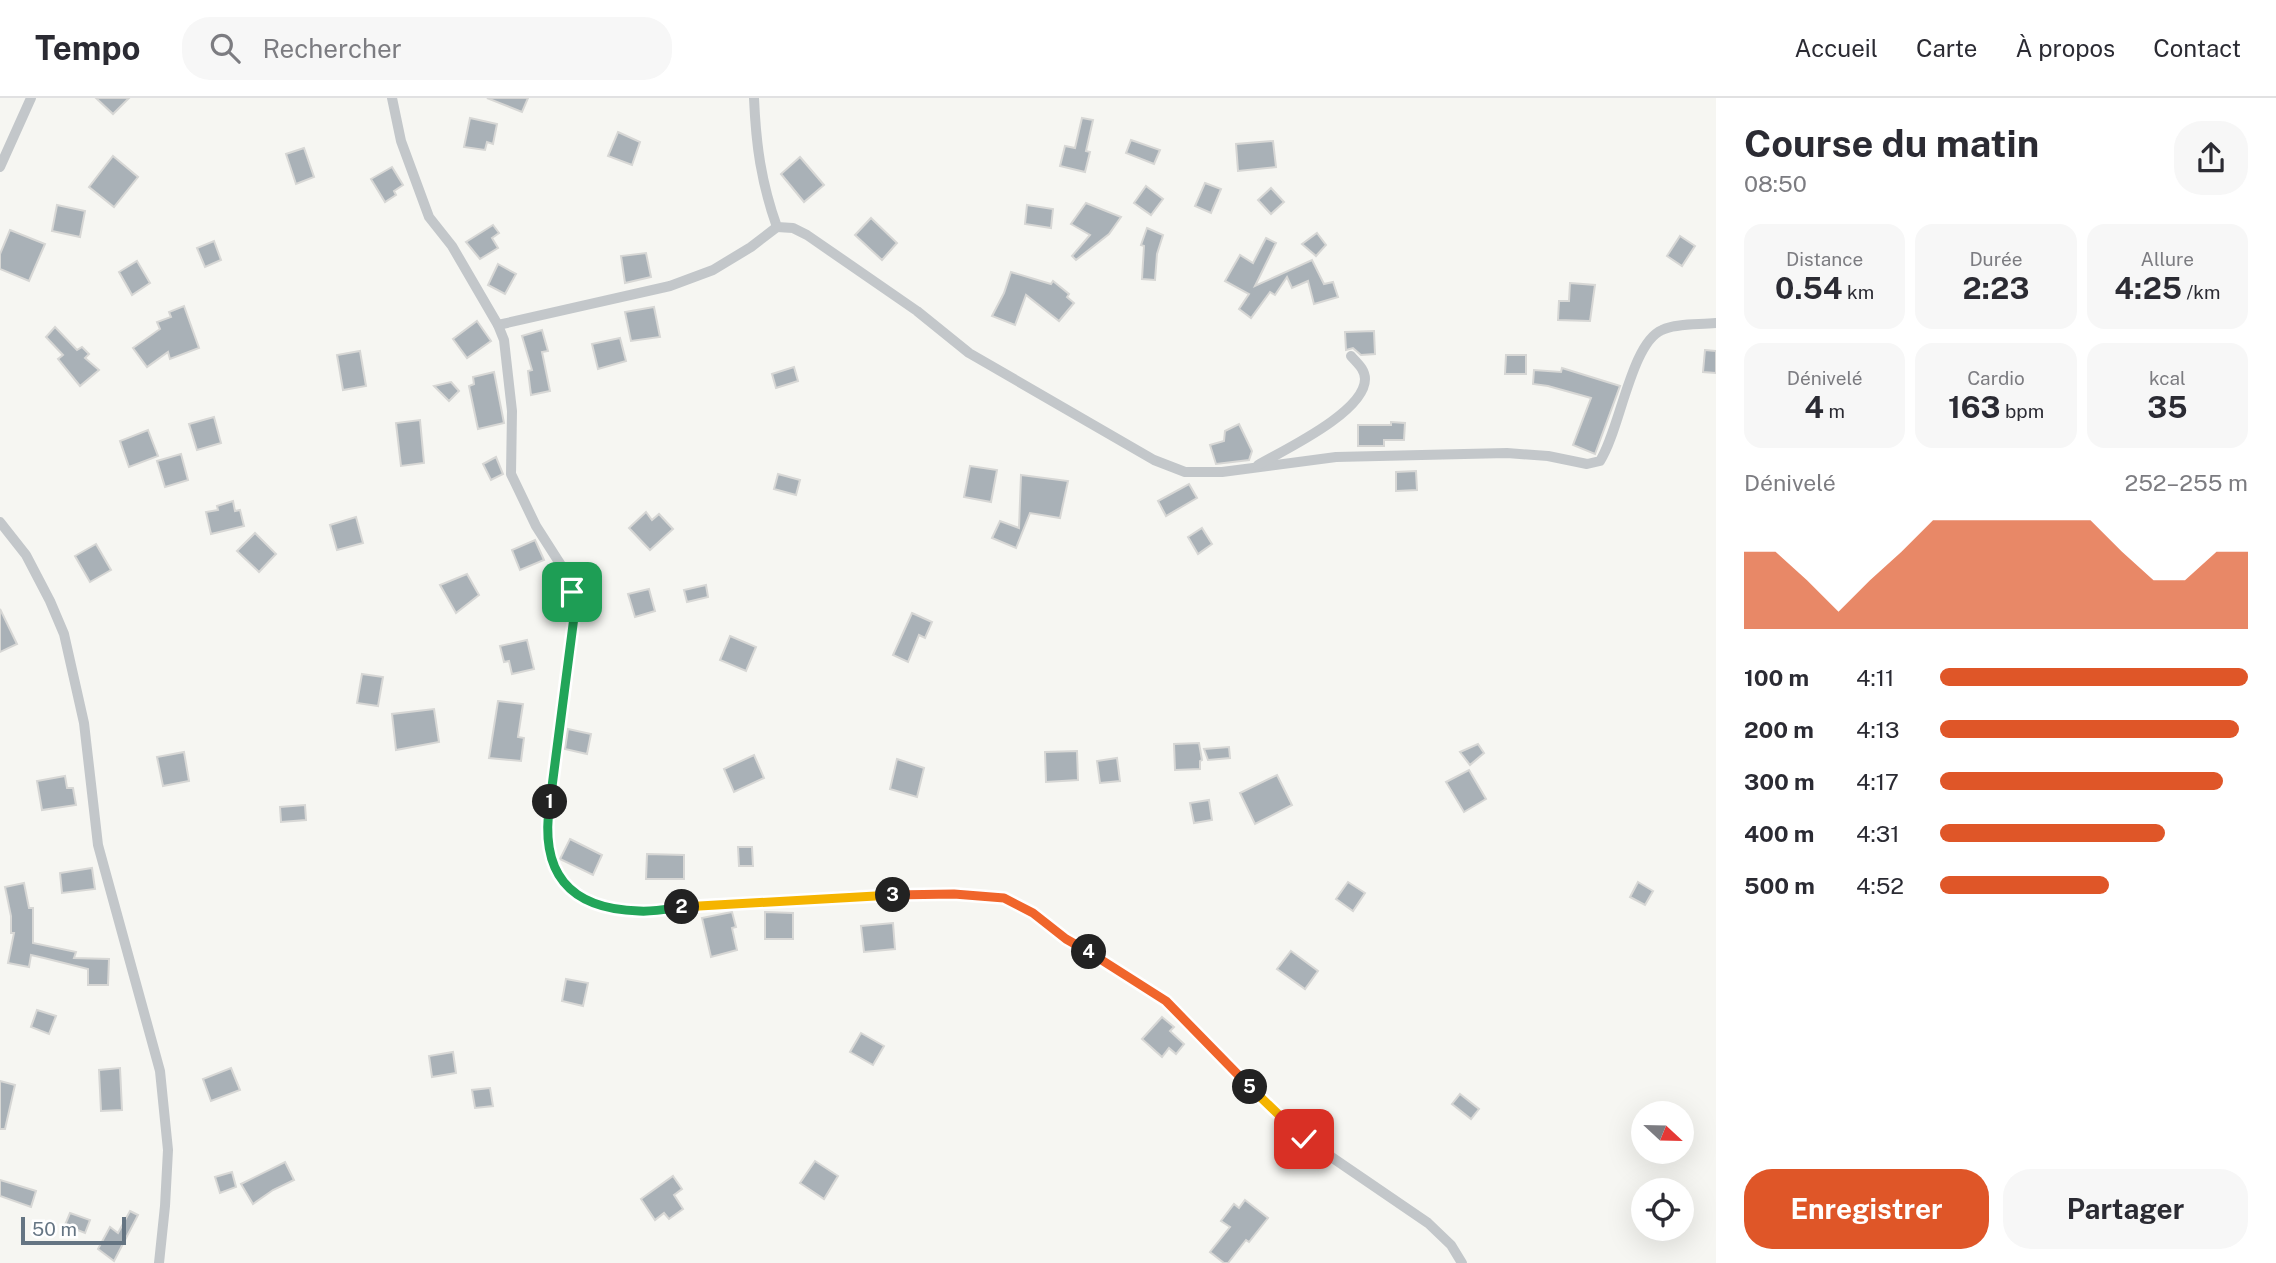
<!DOCTYPE html>
<html lang="fr">
<head>
<meta charset="utf-8">
<style>
	body { margin:0; font-family:"Public Sans",sans-serif; background:#f7f7f7; color:#2b2b33; height:100vh; display:flex; flex-direction:column; font-size:26px; white-space:nowrap }
	* { box-sizing:border-box; margin:0 }
	p { font-size:23px; color:#7c7c81 }
	.icon { flex:none; width:38px; height:38px; fill:none; stroke:currentColor; stroke-width:2; stroke-linecap:round; stroke-linejoin:round }
	.map { position:relative; flex:1; overflow:hidden }
	.sheet { display:flex; flex-direction:column; background:#fff; width:560px }
	.sheet>* { flex:none }
	.needle { width:46px; rotate:112deg }
	.tools { position:absolute; left:1631px; top:1003px; display:grid; gap:14px }
	.tools a { display:grid; place-items:center; width:63px; height:63px; border-radius:50%; background:#fff; box-shadow:0 7px 28px #0002; font-size:35px }
	.scale { position:absolute; left:21px; bottom:18px; width:105px; box-sizing:border-box; padding-left:7px; border:4px solid #657583; border-top:0; font-size:19px; line-height:24px; white-space:nowrap; color:#657583; -webkit-text-stroke:5px #fff; paint-order:stroke }
	.pin { position:absolute; display:grid; place-items:center; width:60px; height:60px; color:#fff; margin:-30px; border-radius:14px; box-shadow:0 4px 10px #0006 }
	.km { position:absolute; width:35px; height:35px; margin:-18px; border-radius:50%; background:#222; color:#fff; font-size:19px; line-height:35px; text-align:center }
	.round { display:grid; place-items:center; flex:none; width:74px; height:74px; border-radius:28px; background:#f7f7f7 }
	.headline { display:flex; align-items:center; justify-content:space-between; height:119px; padding:0 28px }
	h1 { font-size:38px; font-weight:700; line-height:52px }
	.figures { display:grid; grid-template-columns:repeat(3,1fr); gap:10px; height:119px; padding:7px 28px }
	.figures div { display:grid; align-content:center; border-radius:18px; background:#f7f7f7; text-align:center }
	.figures b { font-size:30px; font-weight:700 }
	.figures small { font-size:19px; font-weight:400 }
	.figures p { font-size:19px }
	.chart { height:196px; padding:14px 28px }
	.chart p { display:flex; justify-content:space-between }
	.chart svg { width:100%; height:126px; margin-top:7px; fill:#df5628; opacity:.7 }
	.cta { display:flex; gap:14px; margin-top:auto; padding:14px 28px }
	.cta a { flex:1; height:80px; border-radius:28px; background:#df5628; color:#fff; font-size:28px; font-weight:700; line-height:80px; text-align:center }
	.cta a+a { background:#f7f7f7; color:#2b2b33 }
	ul { padding:0 28px; list-style:none; font-size:23px }
	li { display:grid; grid-template-columns:112px 84px 1fr; align-items:center; height:52px }
	li i { height:18px; border-radius:9px; background:#df5628 }
	header { display:flex; align-items:center; gap:42px; box-sizing:border-box; height:98px; padding:0 35px; background:#fff; border-bottom:2px solid #e1e1e2 }
	header strong { font-size:33px }
	nav { display:flex; gap:38px; margin-inline-start:auto; font-size:24px }
	.search { width:490px; height:63px; background:#f7f7f7; display:flex; align-items:center; gap:18px; box-sizing:border-box; padding:0 24px; border-radius:28px; color:#7c7c81; font-size:26px }
	main { display:flex; flex:1; min-height:0 }
	.map>svg:first-child { display:block }
	.building { fill:#a9b1b7; stroke:#d7d7d5; stroke-width:2 }
	.lines { fill:none; stroke-linecap:round; stroke-linejoin:round }
	.street { stroke:#c3c7ca; stroke-width:10 }
	.split-1-casing { stroke:#fff; stroke-width:14 }
	.split-2-casing { stroke:#fff; stroke-width:14 }
	.split-3-casing { stroke:#fff; stroke-width:14 }
	.split-4-casing { stroke:#fff; stroke-width:14 }
	.split-5-casing { stroke:#fff; stroke-width:14 }
	.split-6-casing { stroke:#fff; stroke-width:14 }
	.split-1 { stroke:#22a559; stroke-width:9 }
	.split-2 { stroke:#22a559; stroke-width:9 }
	.split-3 { stroke:#f5b400; stroke-width:9 }
	.split-4 { stroke:#f0652b; stroke-width:9 }
	.split-5 { stroke:#f0652b; stroke-width:9 }
	.split-6 { stroke:#f5b400; stroke-width:9 }
</style>
</head>
<body>
<header>
<strong>Tempo</strong>
<div class="search"><svg class="icon" aria-label="search" viewBox="0 0 24 24"><circle cx="10" cy="10" r="6"/><path d="M15 15l6 6"/></svg>Rechercher</div>
<nav><a>Accueil</a><a>Carte</a><a>À propos</a><a>Contact</a></nav>
</header>
<main>
<div class="map">
<svg width="1716" height="1165" viewBox="0 0 1716 1165">
	<rect width="100%" height="100%" fill="#f6f6f2"/>
	<g class="building">
		<path d="M 96,0 L 129,0 L 113,16 Z"/>
		<path d="M 487,0 L 528,0 L 522,14 Z"/>
		<path d="M 470,20 L 497,26 L 493,46 L 487,44 L 485,52 L 464,49 Z"/>
		<path d="M 1082,20 L 1093,22 L 1086,53 L 1090,54 L 1085,74 L 1060,68 L 1065,48 L 1075,50 Z"/>
		<path d="M 618,34 L 640,44 L 632,67 L 608,58 Z"/>
		<path d="M 1131,42 L 1160,52 L 1154,66 L 1126,55 Z"/>
		<path d="M 1273,43 L 1276,69 L 1238,73 L 1236,46 Z"/>
		<path d="M 304,50 L 314,79 L 296,86 L 286,56 Z"/>
		<path d="M 113,58 L 138,79 L 114,109 L 89,89 Z"/>
		<path d="M 800,59 L 824,87 L 804,104 L 781,76 Z"/>
		<path d="M 392,69 L 403,87 L 394,93 L 396,97 L 385,104 L 371,81 Z"/>
		<path d="M 1205,85 L 1221,91 L 1211,115 L 1195,108 Z"/>
		<path d="M 1146,88 L 1163,101 L 1151,117 L 1134,105 Z"/>
		<path d="M 1271,90 L 1284,104 L 1271,116 L 1258,102 Z"/>
		<path d="M 1086,105 L 1121,119 L 1109,136 L 1076,162 L 1072,158 L 1090,137 L 1071,126 Z"/>
		<path d="M 57,107 L 85,113 L 80,139 L 52,133 Z"/>
		<path d="M 1027,107 L 1053,111 L 1051,130 L 1025,126 Z"/>
		<path d="M 871,120 L 897,145 L 882,162 L 855,137 Z"/>
		<path d="M 493,127 L 499,135 L 492,140 L 498,150 L 480,161 L 466,144 Z"/>
		<path d="M 1147,130 L 1163,137 L 1157,156 L 1155,182 L 1142,181 L 1144,148 L 1141,147 Z"/>
		<path d="M 10,132 L 45,146 L 29,183 L 0,171 L 0,156 Z"/>
		<path d="M 1317,135 L 1326,147 L 1316,158 L 1302,146 Z"/>
		<path d="M 1680,138 L 1695,148 L 1682,168 L 1667,158 Z"/>
		<path d="M 1266,140 L 1276,145 L 1255,188 L 1312,162 L 1324,186 L 1333,184 L 1338,199 L 1314,206 L 1308,183 L 1292,190 L 1287,179 L 1275,197 L 1270,194 L 1251,220 L 1239,211 L 1249,196 L 1225,183 L 1240,157 L 1253,165 Z"/>
		<path d="M 214,143 L 221,162 L 205,169 L 197,150 Z"/>
		<path d="M 646,155 L 651,179 L 625,185 L 621,158 Z"/>
		<path d="M 137,163 L 150,185 L 132,197 L 119,174 Z"/>
		<path d="M 498,166 L 516,176 L 505,196 L 488,187 Z"/>
		<path d="M 1011,174 L 1051,186 L 1053,183 L 1069,196 L 1067,199 L 1074,205 L 1059,223 L 1026,197 L 1015,227 L 992,218 L 1004,195 Z"/>
		<path d="M 1570,185 L 1595,187 L 1590,223 L 1558,222 L 1559,203 L 1569,203 Z"/>
		<path d="M 184,208 L 199,250 L 170,261 L 168,254 L 147,269 L 133,250 L 160,231 L 157,224 L 171,219 L 169,214 Z"/>
		<path d="M 654,209 L 660,239 L 631,243 L 625,214 Z"/>
		<path d="M 477,223 L 491,243 L 467,260 L 453,241 Z"/>
		<path d="M 55,229 L 77,252 L 82,249 L 89,256 L 85,260 L 99,272 L 80,288 L 58,261 L 63,257 L 46,239 Z"/>
		<path d="M 542,232 L 548,253 L 542,254 L 550,293 L 531,297 L 528,273 L 532,272 L 522,238 Z"/>
		<path d="M 1374,233 L 1375,256 L 1361,257 L 1353,250 L 1346,252 L 1345,234 Z"/>
		<path d="M 620,240 L 626,263 L 598,271 L 592,246 Z"/>
		<path d="M 1705,252 L 1716,253 L 1716,275 L 1703,274 Z"/>
		<path d="M 360,253 L 366,288 L 343,292 L 337,257 Z"/>
		<path d="M 1506,257 L 1526,257 L 1526,276 L 1505,276 Z"/>
		<path d="M 794,269 L 798,283 L 776,290 L 772,276 Z"/>
		<path d="M 1562,270 L 1620,288 L 1595,356 L 1573,347 L 1591,300 L 1548,288 L 1533,286 L 1534,272 L 1561,274 Z"/>
		<path d="M 494,274 L 504,325 L 478,331 L 469,288 L 474,286 L 473,279 Z"/>
		<path d="M 451,284 L 459,293 L 449,303 L 434,288 Z"/>
		<path d="M 214,319 L 221,345 L 197,352 L 189,326 Z"/>
		<path d="M 420,322 L 424,365 L 401,368 L 396,325 Z"/>
		<path d="M 1391,324 L 1405,325 L 1404,342 L 1384,342 L 1384,348 L 1358,348 L 1358,327 L 1391,327 Z"/>
		<path d="M 1239,326 L 1252,353 L 1249,362 L 1216,366 L 1210,347 L 1224,343 L 1225,333 Z"/>
		<path d="M 148,332 L 158,358 L 129,369 L 120,343 Z"/>
		<path d="M 181,356 L 188,382 L 165,389 L 157,363 Z"/>
		<path d="M 496,359 L 503,376 L 491,382 L 483,366 Z"/>
		<path d="M 970,368 L 997,372 L 991,404 L 964,399 Z"/>
		<path d="M 1416,373 L 1417,392 L 1396,393 L 1396,374 Z"/>
		<path d="M 778,376 L 800,382 L 796,397 L 774,391 Z"/>
		<path d="M 1021,377 L 1068,383 L 1060,420 L 1030,415 L 1016,450 L 992,440 L 1000,423 L 1019,430 Z"/>
		<path d="M 1189,386 L 1197,400 L 1166,418 L 1158,403 Z"/>
		<path d="M 233,403 L 235,413 L 240,412 L 244,428 L 211,436 L 206,414 L 218,412 L 217,408 Z"/>
		<path d="M 646,414 L 652,422 L 659,416 L 673,431 L 650,452 L 629,430 Z"/>
		<path d="M 356,419 L 363,445 L 337,452 L 330,427 Z"/>
		<path d="M 1202,430 L 1212,446 L 1198,456 L 1188,439 Z"/>
		<path d="M 255,435 L 276,456 L 259,474 L 237,453 Z"/>
		<path d="M 535,442 L 544,462 L 520,472 L 512,452 Z"/>
		<path d="M 96,446 L 111,472 L 90,484 L 75,458 Z"/>
		<path d="M 467,476 L 479,497 L 456,515 L 440,487 Z"/>
		<path d="M 706,487 L 708,499 L 687,504 L 684,492 Z"/>
		<path d="M 649,491 L 655,513 L 635,519 L 628,496 Z"/>
		<path d="M 0,511 L 17,546 L 0,554 Z"/>
		<path d="M 912,515 L 932,524 L 925,540 L 919,537 L 908,564 L 893,557 Z"/>
		<path d="M 730,538 L 756,549 L 746,573 L 720,562 Z"/>
		<path d="M 527,542 L 534,571 L 512,576 L 509,563 L 504,564 L 500,548 Z"/>
		<path d="M 362,576 L 383,579 L 378,608 L 357,605 Z"/>
		<path d="M 498,603 L 523,606 L 518,639 L 524,640 L 521,663 L 489,660 Z"/>
		<path d="M 434,611 L 439,644 L 396,652 L 392,616 Z"/>
		<path d="M 568,631 L 591,636 L 587,656 L 565,651 Z"/>
		<path d="M 1199,645 L 1202,662 L 1200,663 L 1200,671 L 1175,672 L 1174,646 Z"/>
		<path d="M 1478,646 L 1484,655 L 1470,667 L 1460,654 Z"/>
		<path d="M 1229,649 L 1230,660 L 1208,662 L 1204,651 Z"/>
		<path d="M 1077,653 L 1078,682 L 1046,684 L 1045,654 Z"/>
		<path d="M 184,654 L 189,683 L 163,688 L 157,659 Z"/>
		<path d="M 754,657 L 764,680 L 734,694 L 724,671 Z"/>
		<path d="M 1117,660 L 1120,683 L 1100,685 L 1097,663 Z"/>
		<path d="M 897,661 L 924,670 L 917,699 L 890,691 Z"/>
		<path d="M 1469,672 L 1486,701 L 1464,714 L 1446,684 Z"/>
		<path d="M 1277,677 L 1292,707 L 1255,726 L 1240,695 Z"/>
		<path d="M 65,678 L 67,690 L 73,690 L 76,707 L 42,712 L 37,683 Z"/>
		<path d="M 1209,702 L 1212,722 L 1194,725 L 1190,705 Z"/>
		<path d="M 305,707 L 306,722 L 281,724 L 280,709 Z"/>
		<path d="M 570,741 L 602,757 L 593,777 L 560,761 Z"/>
		<path d="M 738,749 L 752,749 L 753,768 L 739,768 Z"/>
		<path d="M 647,756 L 684,757 L 684,781 L 646,781 Z"/>
		<path d="M 92,770 L 95,791 L 62,795 L 60,775 Z"/>
		<path d="M 1348,784 L 1365,795 L 1353,813 L 1336,801 Z"/>
		<path d="M 1638,784 L 1653,793 L 1645,807 L 1630,799 Z"/>
		<path d="M 24,785 L 29,810 L 33,810 L 33,845 L 76,854 L 74,860 L 109,861 L 108,887 L 88,887 L 88,871 L 44,860 L 31,857 L 29,869 L 8,865 L 14,835 L 11,835 L 11,818 L 5,789 Z"/>
		<path d="M 732,814 L 736,829 L 732,830 L 737,852 L 711,859 L 702,820 Z"/>
		<path d="M 765,814 L 793,815 L 793,841 L 765,841 Z"/>
		<path d="M 893,825 L 895,851 L 864,854 L 861,828 Z"/>
		<path d="M 1291,853 L 1318,873 L 1305,891 L 1277,871 Z"/>
		<path d="M 566,881 L 588,885 L 583,908 L 562,903 Z"/>
		<path d="M 37,912 L 56,918 L 49,936 L 31,929 Z"/>
		<path d="M 1162,919 L 1174,929 L 1170,933 L 1184,946 L 1176,956 L 1169,950 L 1162,959 L 1142,941 Z"/>
		<path d="M 861,935 L 884,948 L 873,967 L 850,954 Z"/>
		<path d="M 453,954 L 456,975 L 432,979 L 429,958 Z"/>
		<path d="M 120,970 L 122,1012 L 101,1013 L 99,972 Z"/>
		<path d="M 231,970 L 240,992 L 211,1003 L 203,981 Z"/>
		<path d="M 0,983 L 15,987 L 5,1031 L 0,1031 Z"/>
		<path d="M 490,990 L 493,1008 L 475,1010 L 472,992 Z"/>
		<path d="M 1460,996 L 1479,1011 L 1471,1021 L 1452,1006 Z"/>
		<path d="M 815,1063 L 838,1078 L 824,1101 L 800,1085 Z"/>
		<path d="M 285,1064 L 294,1082 L 273,1092 L 253,1106 L 241,1086 Z"/>
		<path d="M 232,1074 L 236,1089 L 220,1095 L 215,1079 Z"/>
		<path d="M 673,1078 L 682,1091 L 674,1097 L 683,1111 L 669,1121 L 664,1115 L 655,1122 L 641,1101 Z"/>
		<path d="M 0,1082 L 36,1093 L 31,1109 L 0,1098 Z"/>
		<path d="M 1245,1102 L 1268,1120 L 1249,1144 L 1246,1142 L 1228,1165 L 1224,1165 L 1210,1154 L 1230,1129 L 1221,1123 L 1234,1106 L 1239,1110 Z"/>
		<path d="M 130,1113 L 138,1117 L 114,1163 L 98,1151 L 110,1129 L 118,1135 Z"/>
		<path d="M 70,1115 L 90,1122 L 85,1135 L 65,1127 Z"/>
	</g>
	<g class="lines">
		<g class="street">
			<path d="M 392,0 L 401,43 L 429,119 L 452,148 L 498,227 L 504,242 L 512,313 L 511,376 L 536,428 L 566,475 L 572,494 L 574,519 C 570,558 565,597 560,635 C 555,670 537,742 555,772 C 573,805 606,811 641,813 L 861,797 L 954,796 L 1005,800 L 1033,815 L 1066,841 L 1166,903 L 1216,956 L 1305,1041 L 1428,1125 L 1451,1147 L 1462,1165"/>
			<path d="M 754,0 C 756,47 761,84 777,129 L 793,130 L 807,137 L 917,213 L 969,255 L 1154,362 L 1185,374 L 1222,374 L 1336,359 L 1507,355 L 1548,358 L 1587,366 L 1600,363 C 1620,332 1631,245 1662,232 C 1677,225 1699,227 1716,225"/>
			<path d="M 0,69 L 31,0"/>
			<path d="M 498,227 L 670,188 L 713,172 L 751,149 L 777,129"/>
			<path d="M 1258,367 C 1284,352 1365,314 1365,281 C 1365,271 1357,265 1351,258"/>
			<path d="M 0,424 L 26,457 L 50,503 L 64,536 L 84,625 L 98,747 L 160,973 L 168,1052 L 165,1108 L 159,1165"/>
		</g>
	</g>
	<g class="lines">
		<g class="split-1-casing">
			<path id="split-1" d="M 550,704 L 574,519 L 572,494"/>
		</g>
		<g class="split-2-casing">
			<path id="split-2" d="M 550,704 C 539,774 568,811 639,813 C 653,814 668,811 682,809"/>
		</g>
		<g class="split-3-casing">
			<path id="split-3" d="M 682,809 L 893,797"/>
		</g>
		<g class="split-4-casing">
			<path id="split-4" d="M 893,797 L 954,796 L 1004,800 L 1033,815 L 1066,841 L 1089,854"/>
		</g>
		<g class="split-5-casing">
			<path id="split-5" d="M 1089,854 L 1166,903 L 1250,989"/>
		</g>
		<g class="split-6-casing">
			<path id="split-6" d="M 1250,989 L 1304,1041"/>
		</g>
		<use href="#split-1" class="split-1"/>
		<use href="#split-2" class="split-2"/>
		<use href="#split-3" class="split-3"/>
		<use href="#split-4" class="split-4"/>
		<use href="#split-5" class="split-5"/>
		<use href="#split-6" class="split-6"/>
	</g>
</svg>
<div class="tools">
<a><svg class="needle" viewBox="-14 -14 28 28"><path d="M0-13l5 13h-10z" fill="#e53935"/><path d="M0 13l5-13h-10z" fill="#7c7c81"/></svg></a>
<a><svg class="icon" aria-label="locate" viewBox="0 0 24 24"><circle cx="12" cy="12" r="6"/><path d="M12 2v4M12 18v4M2 12h4M18 12h4"/></svg></a>
</div>
<div class="scale">50 m</div>
<div class="pin" style="left:572px;top:494px;background:#1e9e55"><svg class="icon" aria-label="arrive" viewBox="0 0 24 24"><path d="M6 21V4h12l-3 4 3 4H6"/></svg></div>
<div class="pin" style="left:1304px;top:1041px;background:#d93025"><svg class="icon" aria-label="check" viewBox="0 0 24 24"><path d="M5 12l5 5 9-10"/></svg></div>
<b class="km" style="left:550px;top:704px">1</b>
<b class="km" style="left:682px;top:809px">2</b>
<b class="km" style="left:893px;top:797px">3</b>
<b class="km" style="left:1089px;top:854px">4</b>
<b class="km" style="left:1250px;top:989px">5</b>
</div>
<section class="sheet">
<div class="headline"><div><h1>Course du matin</h1><p>08:50</p></div><a class="round"><svg class="icon" aria-label="share" viewBox="0 0 24 24"><path d="M12 15V3M7 8l5-5 5 5M5 13v7h14v-7"/></svg></a></div>
<div class="figures">
<div><p>Distance</p><b>0.54<small> km</small></b></div>
<div><p>Durée</p><b>2:23</b></div>
<div><p>Allure</p><b>4:25<small> /km</small></b></div>
</div>
<div class="figures">
<div><p>Dénivelé</p><b>4<small> m</small></b></div>
<div><p>Cardio</p><b>163<small> bpm</small></b></div>
<div><p>kcal</p><b>35</b></div>
</div>
<div class="chart"><p><span>Dénivelé</span>252–255 m</p>
<svg viewBox="0 0 160 44" preserveAspectRatio="none"><path d="M0 44V17L10 17L20 27L30 38L40 27L50 17L60 6L70 6L80 6L90 6L100 6L110 6L120 17L130 27L140 27L150 17L160 17V44z"/></svg>
</div>
<ul>
<li><b>100 m</b>4:11<i style="width:100%"></i></li>
<li><b>200 m</b>4:13<i style="width:97%"></i></li>
<li><b>300 m</b>4:17<i style="width:92%"></i></li>
<li><b>400 m</b>4:31<i style="width:73%"></i></li>
<li><b>500 m</b>4:52<i style="width:55%"></i></li>
</ul>
<div class="cta"><a>Enregistrer</a><a>Partager</a></div>
</section>
</main>
</body>
</html>
